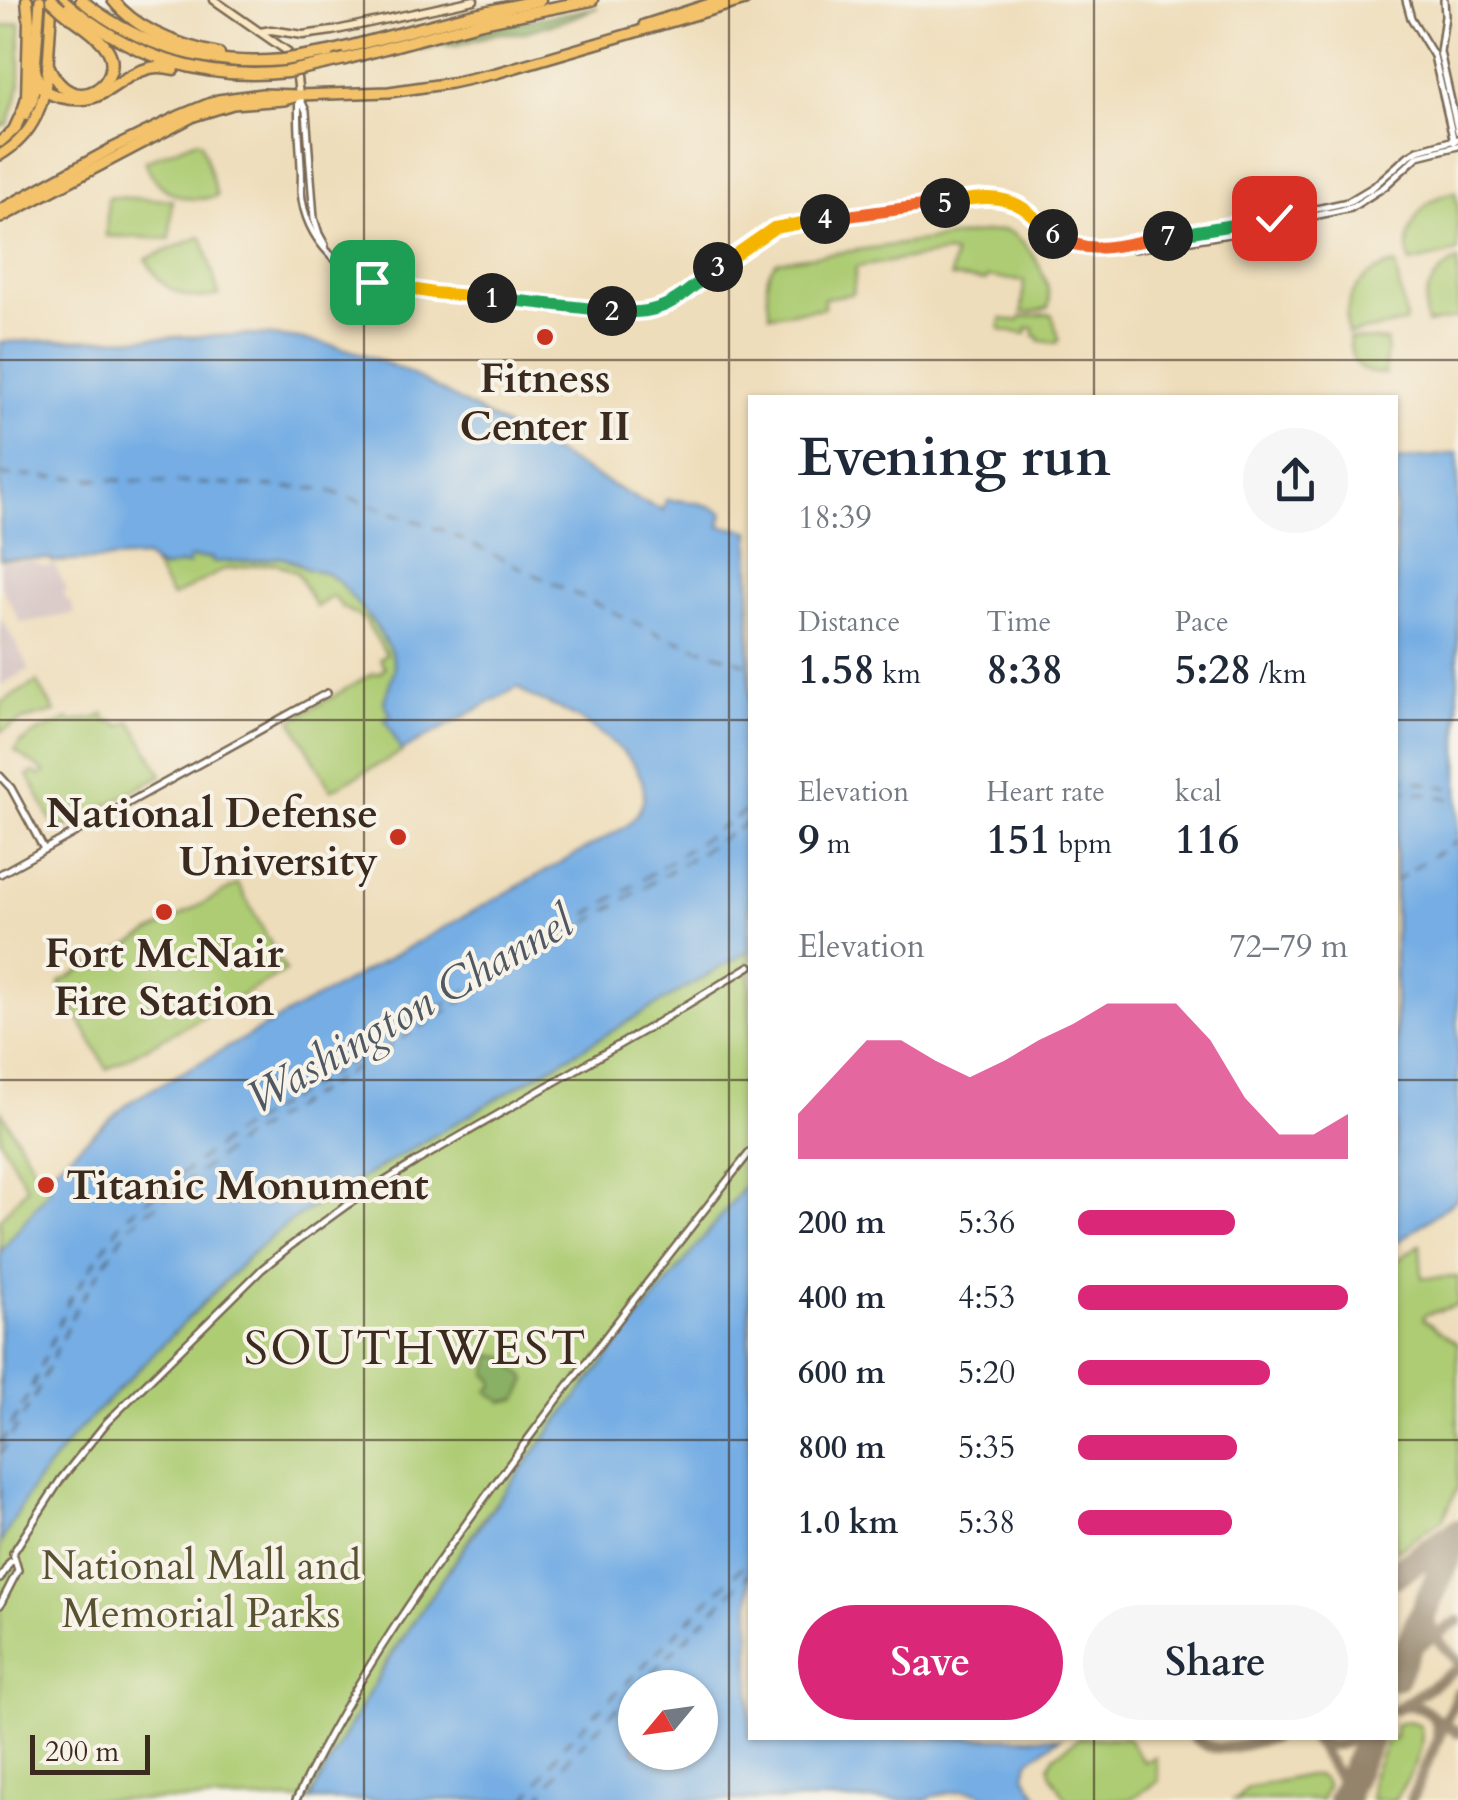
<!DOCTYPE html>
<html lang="en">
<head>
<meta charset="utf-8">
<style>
	body { margin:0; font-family:Cardo,serif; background:#f6f6f7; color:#1f2937; height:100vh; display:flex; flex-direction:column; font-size:38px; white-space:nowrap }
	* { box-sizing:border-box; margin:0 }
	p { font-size:32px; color:#747a83 }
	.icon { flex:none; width:55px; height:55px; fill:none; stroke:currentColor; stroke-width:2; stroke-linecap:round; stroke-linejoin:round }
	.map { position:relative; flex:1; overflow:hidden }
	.panel { position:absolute; left:748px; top:395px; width:650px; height:1345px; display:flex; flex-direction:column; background:#fff; border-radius:0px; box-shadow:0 2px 8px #0004 }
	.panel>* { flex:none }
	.needle { width:65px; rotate:241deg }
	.tools { position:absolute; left:618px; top:1670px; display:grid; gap:20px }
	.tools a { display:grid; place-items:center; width:100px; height:100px; border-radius:50%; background:#fff; box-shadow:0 2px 8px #0004; font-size:50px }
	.scale { position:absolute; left:30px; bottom:25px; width:120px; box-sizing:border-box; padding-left:10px; border:5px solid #3b2a1e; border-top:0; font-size:28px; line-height:35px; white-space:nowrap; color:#3b2a1e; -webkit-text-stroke:8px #f7f3e8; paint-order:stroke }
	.pin { position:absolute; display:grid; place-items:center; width:85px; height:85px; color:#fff; margin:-42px; border-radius:20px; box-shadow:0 5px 15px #0006 }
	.km { position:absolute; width:50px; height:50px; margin:-25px; border-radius:50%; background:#222; color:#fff; font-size:28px; line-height:50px; text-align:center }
	.round { display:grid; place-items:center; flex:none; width:105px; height:105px; border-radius:52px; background:#f6f6f7 }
	.overview { display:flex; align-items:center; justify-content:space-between; height:170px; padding:0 50px }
	h1 { font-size:55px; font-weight:700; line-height:75px }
	.metrics { display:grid; grid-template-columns:repeat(3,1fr); gap:15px; height:170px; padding:10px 50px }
	.metrics div { display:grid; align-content:center }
	.metrics b { font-size:42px; font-weight:700 }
	.metrics small { font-size:28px; font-weight:400 }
	.metrics p { font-size:28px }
	.chart { height:280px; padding:20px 50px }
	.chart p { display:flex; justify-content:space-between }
	.chart svg { width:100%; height:180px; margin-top:10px; fill:#db2777; opacity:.7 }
	.primary-button { display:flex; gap:20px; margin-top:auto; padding:20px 50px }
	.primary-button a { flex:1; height:115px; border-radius:60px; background:#db2777; color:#fff; font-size:40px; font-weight:700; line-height:115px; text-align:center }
	.primary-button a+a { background:#f6f6f7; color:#1f2937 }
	ul { padding:0 50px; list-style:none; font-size:32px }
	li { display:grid; grid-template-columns:160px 120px 1fr; align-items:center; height:75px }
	li i { height:25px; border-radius:12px; background:#db2777 }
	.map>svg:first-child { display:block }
	.industrial { fill:#d2bfc0 }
	.green { fill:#adcc73; stroke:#747b48; stroke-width:2.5 }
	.forest { fill:#8ab065; stroke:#626d42; stroke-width:2.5 }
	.water { fill:#74ade4; stroke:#586c81; stroke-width:2.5; fill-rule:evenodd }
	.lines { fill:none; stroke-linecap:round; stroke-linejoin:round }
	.ferry { stroke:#4f5863; stroke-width:2.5; stroke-dasharray:12 10; stroke-linecap:butt }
	.taxiway { stroke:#94846c; stroke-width:11 }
	.runway { stroke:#94846c; stroke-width:28 }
	.tertiary-casing { stroke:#7a6955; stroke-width:10 }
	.secondary-casing { stroke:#7a6955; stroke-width:11 }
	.primary-casing { stroke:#7a6955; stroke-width:14 }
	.trunk-casing { stroke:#7a6955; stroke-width:14 }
	.motorway-casing { stroke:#7a6955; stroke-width:15 }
	.tertiary { stroke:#fff; stroke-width:5 }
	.secondary { stroke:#fae7c3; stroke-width:6 }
	.primary { stroke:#f3c26a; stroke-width:9 }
	.trunk { stroke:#f3c26a; stroke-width:9 }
	.motorway { stroke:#f3c26a; stroke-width:10 }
	.motorway-bridge-casing { stroke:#7a6955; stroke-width:15; stroke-linecap:butt }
	.motorway-bridge { stroke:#f3c26a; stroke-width:10 }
	.split-1-casing { stroke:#fff; stroke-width:20 }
	.split-2-casing { stroke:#fff; stroke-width:20 }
	.split-3-casing { stroke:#fff; stroke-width:20 }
	.split-4-casing { stroke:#fff; stroke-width:20 }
	.split-5-casing { stroke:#fff; stroke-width:20 }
	.split-6-casing { stroke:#fff; stroke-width:20 }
	.split-7-casing { stroke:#fff; stroke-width:20 }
	.split-8-casing { stroke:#fff; stroke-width:20 }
	.split-1 { stroke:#f5b400; stroke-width:12 }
	.split-2 { stroke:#22a559; stroke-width:12 }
	.split-3 { stroke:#22a559; stroke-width:12 }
	.split-4 { stroke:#f5b400; stroke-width:12 }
	.split-5 { stroke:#f0652b; stroke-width:12 }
	.split-6 { stroke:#f5b400; stroke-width:12 }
	.split-7 { stroke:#f0652b; stroke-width:12 }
	.split-8 { stroke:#22a559; stroke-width:12 }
	.grid { fill:none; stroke:#3b2a1e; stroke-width:2.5; stroke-opacity:0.55 }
	.poi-dot { fill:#c8321e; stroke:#f7f3e8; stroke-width:4 }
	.labels { text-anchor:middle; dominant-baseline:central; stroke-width:8; stroke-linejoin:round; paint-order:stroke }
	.poi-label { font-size:42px; font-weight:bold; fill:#3b2a1e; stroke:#f7f3e8 }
	.park-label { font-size:42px; fill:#585233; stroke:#f7f3e8 }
	.water-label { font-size:45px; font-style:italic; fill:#4f5863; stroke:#f7f3e8 }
	.quarter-label { font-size:48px; letter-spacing:2.5px; fill:#3b2a1e; stroke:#f7f3e8 }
</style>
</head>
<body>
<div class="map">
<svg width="1458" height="1800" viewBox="0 0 1458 1800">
	<rect width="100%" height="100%" fill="#f7f3e8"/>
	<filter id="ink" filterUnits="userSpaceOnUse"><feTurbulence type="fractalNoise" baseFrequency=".01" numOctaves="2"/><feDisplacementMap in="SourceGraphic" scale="20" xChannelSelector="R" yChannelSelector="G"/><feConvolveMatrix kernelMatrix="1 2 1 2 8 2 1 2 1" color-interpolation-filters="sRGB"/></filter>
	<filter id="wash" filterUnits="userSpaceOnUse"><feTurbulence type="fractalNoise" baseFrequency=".0048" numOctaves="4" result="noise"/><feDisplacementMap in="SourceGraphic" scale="40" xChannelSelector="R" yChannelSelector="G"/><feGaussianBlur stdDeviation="2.25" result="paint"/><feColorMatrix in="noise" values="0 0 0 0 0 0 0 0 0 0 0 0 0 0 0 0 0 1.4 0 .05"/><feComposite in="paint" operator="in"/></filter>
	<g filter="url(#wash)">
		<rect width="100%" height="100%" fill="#eeddba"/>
		<g class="industrial">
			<path d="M 0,562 L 31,562 L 46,567 L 54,565 L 67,589 L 63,592 L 66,600 L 70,602 L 75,612 L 74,614 L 21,623 L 0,584 Z"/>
			<path d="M 0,616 L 30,669 L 0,685 Z"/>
		</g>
		<g class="green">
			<path d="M 20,23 L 20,87 L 8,124 L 0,126 L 0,27 Z"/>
			<path d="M 197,140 L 201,142 L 217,196 C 185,205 157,193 145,161 Z"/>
			<path d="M 1455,192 L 1458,206 L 1458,252 L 1410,263 C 1402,230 1420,198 1455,192 Z"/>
			<path d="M 108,197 L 172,200 L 170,239 L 106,236 Z"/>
			<path d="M 1003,230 C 1027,233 1055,286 1048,308 L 1032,312 L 1022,312 L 1024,281 L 988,277 L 986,281 L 951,277 L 954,254 L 946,253 L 856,267 L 853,294 L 824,298 L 824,308 L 770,315 C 768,296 761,274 778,261 Z"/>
			<path d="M 200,237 L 203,239 L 219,295 C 186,304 160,289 146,259 Z"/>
			<path d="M 1458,260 L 1458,318 L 1427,324 C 1420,296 1432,273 1458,260 Z"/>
			<path d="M 1395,264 L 1406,319 L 1404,323 L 1348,334 C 1341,299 1360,272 1395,264 Z"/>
			<path d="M 1048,314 L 1052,315 L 1059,339 L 1056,343 L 1039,341 L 1039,337 L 1034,336 L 1034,328 L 1027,328 L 1026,334 L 1000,330 L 1001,319 L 1019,321 L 1021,317 Z"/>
			<path d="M 1349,338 L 1387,341 L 1385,374 C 1358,374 1351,364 1349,338 Z"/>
			<path d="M 280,556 L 307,569 L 324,572 L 338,581 L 376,626 L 391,652 L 395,667 L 384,702 L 391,716 L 385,720 L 402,752 L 331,790 L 292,720 L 372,674 L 380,673 L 385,668 L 380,659 L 386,654 L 365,620 L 342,607 L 333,596 L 316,607 L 297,573 L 276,563 L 225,569 L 172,597 L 154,566 L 163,569 L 189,558 L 212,558 L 255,561 Z"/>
			<path d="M 37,682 L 55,712 L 23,720 L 0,732 L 0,703 Z"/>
			<path d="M 104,714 L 105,721 L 113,721 L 121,726 L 131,721 L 162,775 L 67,827 L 64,823 L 62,828 L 51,820 L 28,775 L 34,772 L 40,776 L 45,772 L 15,751 L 21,741 L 23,742 C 37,729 53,728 68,719 L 71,722 L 96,718 Z"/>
			<path d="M 238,884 L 286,971 L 107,1069 L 59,983 Z"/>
			<path d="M 750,950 L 750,1179 L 479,1524 L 389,1657 L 309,1800 L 0,1800 L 0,1544 L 33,1486 L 75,1434 L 250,1256 L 287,1224 L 316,1205 Z"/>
			<path d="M 1,1111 L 40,1178 L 51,1188 L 0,1252 L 0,1219 L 27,1187 L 0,1139 Z"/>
			<path d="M 1420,1244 L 1422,1278 L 1458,1277 L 1458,1305 L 1424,1315 L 1423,1319 L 1458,1344 L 1458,1487 L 1443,1519 L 1395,1552 L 1395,1262 Z"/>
			<path d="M 1408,1721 L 1419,1724 C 1430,1747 1407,1781 1394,1800 L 1371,1800 L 1371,1779 L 1388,1738 L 1395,1738 L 1395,1725 Z"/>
			<path d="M 1079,1738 L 1127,1738 L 1144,1762 L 1155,1757 L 1159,1781 L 1129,1800 L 1067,1800 L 1051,1775 L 1049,1766 L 1054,1756 Z"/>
			<path d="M 1307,1775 L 1317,1775 L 1324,1780 L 1327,1786 L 1321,1800 L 1231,1800 L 1237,1799 L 1247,1788 Z"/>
		</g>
		<g class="forest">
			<path d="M 598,7 L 566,20 L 521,33 L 498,33 L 454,46 L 439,44 L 430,49 L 421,49 L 431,42 L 439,43 L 446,39 L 454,41 L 493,27 Z"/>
			<path d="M 492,1355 L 507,1358 L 527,1380 L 518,1399 L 502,1402 L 489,1393 L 488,1391 L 494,1386 L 494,1381 L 487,1374 Z"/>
		</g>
		<g class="water">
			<path d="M 245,335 C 304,335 358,348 411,374 L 637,499 L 663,510 L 666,500 C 685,500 706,503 723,512 L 720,526 L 750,531 L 750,950 L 316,1205 L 287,1224 L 250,1255 L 75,1434 L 33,1486 L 0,1544 L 0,1252 L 50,1189 L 47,1185 L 48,1173 L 131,1101 L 625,827 C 635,819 643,808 644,794 C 645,754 577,715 544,702 C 533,698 527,695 518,687 L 401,751 L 385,719 L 391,716 L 384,702 L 395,667 L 391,652 L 376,626 L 338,581 L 324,572 L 307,569 L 298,563 L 280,557 L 255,561 L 212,562 L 212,558 L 189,558 L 189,565 C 168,561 168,579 146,557 L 52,562 L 51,559 L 0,559 L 0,342 Z"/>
			<path d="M 1458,453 L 1458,1198 L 1395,1244 L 1395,461 Z"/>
			<path d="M 750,1179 L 750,1738 L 1060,1738 L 1028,1761 L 1025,1775 L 1041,1800 L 989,1800 L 978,1792 L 965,1790 L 933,1796 L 926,1800 L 310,1800 C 424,1572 594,1379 750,1179 ZM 635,1688 L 700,1688 L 700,1752 L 635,1752 Z"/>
		</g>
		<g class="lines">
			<g class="ferry">
				<path d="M 0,475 L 324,489 L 442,530 L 661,635 L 750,665"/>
				<path d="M 1395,777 L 1458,790"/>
				<path d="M 1395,788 L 1458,800"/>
				<path d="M 1395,882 L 1419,864 L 1458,841"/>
				<path d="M 0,1445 L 28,1396 L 69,1301 L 124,1218 L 237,1131 L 412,1025 L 637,883 L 750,808"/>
				<path d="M 0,1455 L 34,1398 L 76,1308 L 130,1225 L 242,1139 L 750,821"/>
				<path d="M 637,1688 L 750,1573"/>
				<path d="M 526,1800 L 563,1746 L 750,1559"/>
				<path d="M 538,1800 L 571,1755 L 635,1690"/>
			</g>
			<g class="taxiway">
				<path d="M 1433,1591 C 1424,1629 1434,1636 1458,1662"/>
				<path d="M 1395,1662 L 1458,1621"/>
				<path d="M 1403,1706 C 1424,1703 1439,1715 1438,1737"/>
				<path d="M 1395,1710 L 1458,1668"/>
				<path d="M 1439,1720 L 1458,1733"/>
				<path d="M 1195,1738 C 1215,1758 1246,1743 1272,1738"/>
				<path d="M 1313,1738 L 1354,1800"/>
				<path d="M 1315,1739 C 1329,1748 1340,1746 1353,1738"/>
				<path d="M 1354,1796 L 1353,1780 L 1357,1763"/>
				<path d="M 1411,1800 L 1458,1693"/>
			</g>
			<g class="runway">
				<path d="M 1395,1574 L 1458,1533"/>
				<path d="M 1395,1677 L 1458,1533"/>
				<path d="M 1341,1800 L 1369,1738"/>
			</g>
		</g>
	</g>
	<g filter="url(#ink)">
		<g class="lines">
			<g class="tertiary-casing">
				<g id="tertiary">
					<path d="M 1406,0 L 1411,18 L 1434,56 L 1454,142"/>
					<path d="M 1444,0 L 1445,16 L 1440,52 L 1458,132"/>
					<path d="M 299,95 C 297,120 300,143 301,167 C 302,175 301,183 301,191 C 305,241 344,278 393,287 L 633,313 L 651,311 L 666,305 L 761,235 L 783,225 L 993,198 C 1022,203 1027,214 1048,231 C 1072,250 1105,254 1133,241 L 1253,223 L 1348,202 L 1373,187 L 1408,156 L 1418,150 L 1458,139"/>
					<path d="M 301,100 L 306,111 L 314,218 L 319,234 L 325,245"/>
					<path d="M 1126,247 L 1134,249 L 1235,233 L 1351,208 L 1384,187 L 1418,156 L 1458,146"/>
					<path d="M 0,776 L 11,788 L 44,849"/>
					<path d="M 0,874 L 327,693"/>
					<path d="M 0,1579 L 10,1562 L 14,1561"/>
					<path d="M 0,1605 L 18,1570 L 13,1553 L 61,1479 L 107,1422 L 262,1269 L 289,1247 L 347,1205 L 417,1161 L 657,1023 L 750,966"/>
					<path d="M 296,1800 C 353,1680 429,1573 508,1466 C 586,1360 668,1256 750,1152"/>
				</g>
			</g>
			<g class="secondary-casing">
				<g id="secondary">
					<path d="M 214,0 L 287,51 L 296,69 L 299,95"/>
					<path d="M 260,32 L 271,30 L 303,35 L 332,31 L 474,0"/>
				</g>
			</g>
			<g class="primary-casing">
				<g id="primary">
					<path d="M 644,25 L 722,0"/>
					<path d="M 25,115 L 33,98 L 35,72"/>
					<path d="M 0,142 L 16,128"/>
					<path d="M 0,155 C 34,135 46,103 48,65"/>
					<path d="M 0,210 L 113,148 L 179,116 L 218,100 L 262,94 L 299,95 L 389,92 L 451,83 L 496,73 L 745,0"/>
					<path d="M 0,218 L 194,116 L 233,104 L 284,100 L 295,97"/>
				</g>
			</g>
			<g class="trunk-casing">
				<g id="trunk">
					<path d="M 48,65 L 52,0"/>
					<path d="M 35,70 L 40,0"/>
				</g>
			</g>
			<g class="motorway-casing">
				<g id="motorway">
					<path d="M 63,0 C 125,55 205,82 287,72"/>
					<path d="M 81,0 C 140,47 209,67 283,60"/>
					<path d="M 113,0 C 138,32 181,46 219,54"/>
					<path d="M 329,52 L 466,16 L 540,0"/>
					<path d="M 345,59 L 482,22 L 592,0"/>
					<path d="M 48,65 C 73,125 131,78 105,46 C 94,31 74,21 61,9"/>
					<path d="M 35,70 C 39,87 42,92 60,97 C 106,108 111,78 150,68 C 158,66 166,67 174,69"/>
					<path d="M 14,130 L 24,108 L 27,97 L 29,22 L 27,0"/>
				</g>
			</g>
			<use href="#tertiary" class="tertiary"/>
			<use href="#secondary" class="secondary"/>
			<use href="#primary" class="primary"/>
			<use href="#trunk" class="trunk"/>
			<use href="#motorway" class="motorway"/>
			<g class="motorway-bridge-casing">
				<g id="motorway-bridge">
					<path d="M 51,0 L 61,9"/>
					<path d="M 283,60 L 329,52"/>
					<path d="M 287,72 L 345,59"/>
				</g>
			</g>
			<use href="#motorway-bridge" class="motorway-bridge"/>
		</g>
	</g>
	<g class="lines" filter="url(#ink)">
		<g class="split-1-casing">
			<path id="split-1" d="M 372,282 L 434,293 L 492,298"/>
		</g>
		<g class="split-2-casing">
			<path id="split-2" d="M 492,298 L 612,311"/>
		</g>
		<g class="split-3-casing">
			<path id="split-3" d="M 612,311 C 664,318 679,297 718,267"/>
		</g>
		<g class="split-4-casing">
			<path id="split-4" d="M 718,267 L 774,228 L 825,219"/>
		</g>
		<g class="split-5-casing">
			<path id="split-5" d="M 825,219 L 945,203"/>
		</g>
		<g class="split-6-casing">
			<path id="split-6" d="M 945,203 C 970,199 999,192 1023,208 C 1034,215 1042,226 1053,234"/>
		</g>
		<g class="split-7-casing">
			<path id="split-7" d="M 1053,234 C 1093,260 1126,242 1168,236"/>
		</g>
		<g class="split-8-casing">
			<path id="split-8" d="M 1168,236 L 1274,218"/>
		</g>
		<use href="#split-1" class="split-1"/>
		<use href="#split-2" class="split-2"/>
		<use href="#split-3" class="split-3"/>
		<use href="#split-4" class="split-4"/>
		<use href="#split-5" class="split-5"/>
		<use href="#split-6" class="split-6"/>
		<use href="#split-7" class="split-7"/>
		<use href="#split-8" class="split-8"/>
	</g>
	<path class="grid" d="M 364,0 L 364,1800M 729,0 L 729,1800M 1094,0 L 1094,398M 0,360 L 1458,360M 0,720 L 750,720M 1395,720 L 1458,720M 0,1080 L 750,1080M 1395,1080 L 1458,1080M 0,1440 L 750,1440M 1395,1440 L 1458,1440M 1094,1738 L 1094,1800"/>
	<g class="poi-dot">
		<circle cx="545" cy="337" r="10"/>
		<circle cx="398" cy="837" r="10"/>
		<circle cx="164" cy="912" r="10"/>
		<circle cx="46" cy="1185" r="10"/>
	</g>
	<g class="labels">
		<g class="poi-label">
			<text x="545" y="378">Fitness<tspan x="545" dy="48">Center II</tspan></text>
			<text x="378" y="813" text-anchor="end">National Defense<tspan x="378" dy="48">University</tspan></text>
			<text x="164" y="953">Fort McNair<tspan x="164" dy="48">Fire Station</tspan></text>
			<text x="66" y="1185" text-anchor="start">Titanic Monument</text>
		</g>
		<g class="park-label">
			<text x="201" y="1565">National Mall and<tspan x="201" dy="48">Memorial Parks</tspan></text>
		</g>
		<g class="water-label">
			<text transform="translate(410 1010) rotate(-30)">Washington Channel</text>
		</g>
		<g class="quarter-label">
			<text x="416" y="1348">SOUTHWEST</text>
		</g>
	</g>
</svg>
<div class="tools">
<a><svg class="needle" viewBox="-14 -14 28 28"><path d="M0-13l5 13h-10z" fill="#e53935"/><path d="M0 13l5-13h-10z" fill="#747a83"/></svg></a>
</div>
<div class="scale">200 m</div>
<div class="pin" style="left:372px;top:282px;background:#1e9e55"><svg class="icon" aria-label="arrive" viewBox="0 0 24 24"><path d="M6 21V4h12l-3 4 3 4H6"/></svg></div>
<div class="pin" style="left:1274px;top:218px;background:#d93025"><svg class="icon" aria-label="check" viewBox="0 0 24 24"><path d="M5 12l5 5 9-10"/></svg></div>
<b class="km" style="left:492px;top:298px">1</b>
<b class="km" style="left:612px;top:311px">2</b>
<b class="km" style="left:718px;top:267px">3</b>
<b class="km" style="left:825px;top:219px">4</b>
<b class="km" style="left:945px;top:203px">5</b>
<b class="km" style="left:1053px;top:234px">6</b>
<b class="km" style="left:1168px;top:236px">7</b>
<section class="panel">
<div class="overview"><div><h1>Evening run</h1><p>18:39</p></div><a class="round"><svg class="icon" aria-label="share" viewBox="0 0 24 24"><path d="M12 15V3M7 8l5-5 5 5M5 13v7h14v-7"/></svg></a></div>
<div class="metrics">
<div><p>Distance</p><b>1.58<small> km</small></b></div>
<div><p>Time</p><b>8:38</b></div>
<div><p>Pace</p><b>5:28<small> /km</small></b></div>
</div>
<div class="metrics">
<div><p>Elevation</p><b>9<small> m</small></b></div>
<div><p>Heart rate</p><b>151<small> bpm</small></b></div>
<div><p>kcal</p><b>116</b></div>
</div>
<div class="chart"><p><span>Elevation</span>72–79 m</p>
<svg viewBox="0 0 160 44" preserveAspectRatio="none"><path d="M0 44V33L10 24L20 15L30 15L40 20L50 24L60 20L70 15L80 11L90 6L100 6L110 6L120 15L130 29L140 38L150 38L160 33V44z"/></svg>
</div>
<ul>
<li><b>200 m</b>5:36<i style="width:58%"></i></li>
<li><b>400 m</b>4:53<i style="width:100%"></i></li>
<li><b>600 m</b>5:20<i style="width:71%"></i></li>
<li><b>800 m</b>5:35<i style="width:59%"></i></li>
<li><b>1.0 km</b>5:38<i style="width:57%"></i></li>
</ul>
<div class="primary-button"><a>Save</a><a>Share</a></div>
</section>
</div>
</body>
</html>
